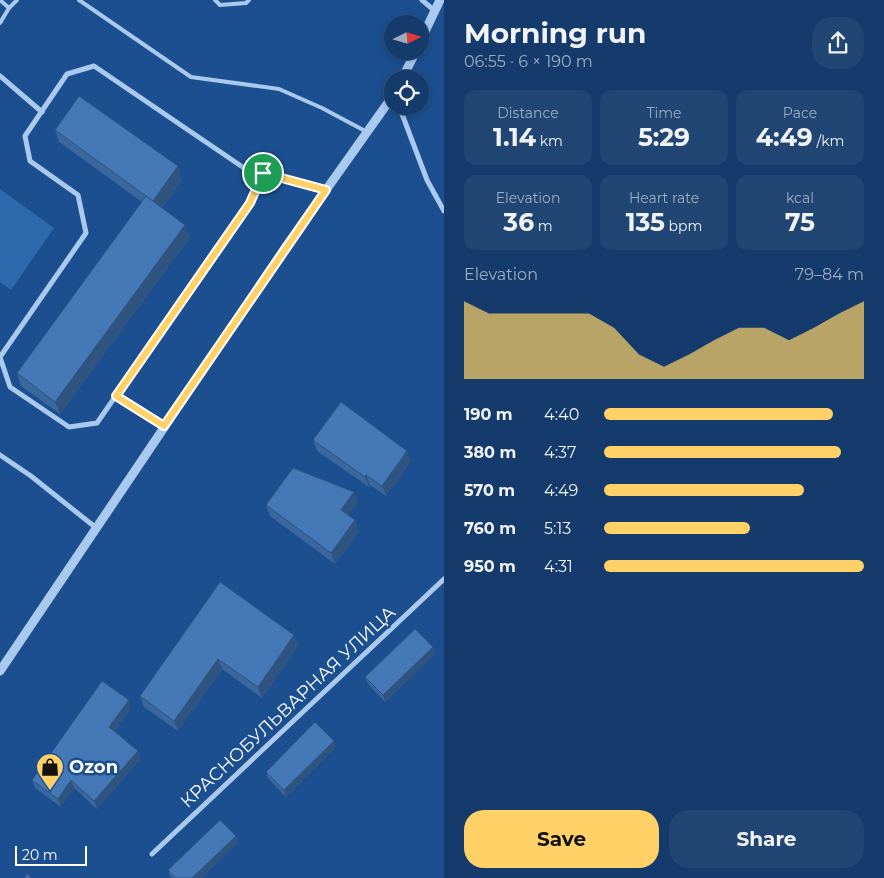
<!DOCTYPE html>
<html lang="en">
<head>
<meta charset="utf-8">
<style>
	body { margin:0; font-family:Montserrat,sans-serif; background:#214673; color:#f1f3f6; height:100vh; display:flex; flex-direction:column; font-size:19px; white-space:nowrap }
	* { box-sizing:border-box; margin:0 }
	p { font-size:16px; color:#9dadc1 }
	.icon { flex:none; width:28px; height:28px; fill:none; stroke:currentColor; stroke-width:2; stroke-linecap:round; stroke-linejoin:round }
	.map { position:relative; flex:1; overflow:hidden }
	.sheet { display:flex; flex-direction:column; background:#143b6b; width:440px }
	.sheet>* { flex:none }
	.needle { width:32px; rotate:85deg }
	.tools { position:absolute; left:384px; top:15px; display:grid; gap:10px }
	.tools a { display:grid; place-items:center; width:45px; height:45px; border-radius:50%; background:#143b6b; box-shadow:0 2px 8px #0003,0 0 0 1px #33557e; font-size:25px }
	.scale { position:absolute; left:15px; bottom:12px; width:72px; box-sizing:border-box; padding-left:5px; border:2px solid #fff; border-top:0; font-size:14px; line-height:18px; white-space:nowrap; color:#fff; -webkit-text-stroke:4px #1b4f8f; paint-order:stroke }
	.pin { position:absolute; display:grid; place-items:center; width:42px; height:42px; color:#fff; margin:-21px; border:2px solid #fff; border-radius:50%; box-shadow:0 1px 5px #0007 }
	.round { display:grid; place-items:center; flex:none; width:52px; height:52px; border-radius:20px; background:#214673 }
	.summary { display:flex; align-items:center; justify-content:space-between; height:85px; padding:0 20px }
	h1 { font-size:28px; font-weight:700; line-height:38px }
	.metrics { display:grid; grid-template-columns:repeat(3,1fr); gap:8px; height:85px; padding:5px 20px }
	.metrics div { display:grid; align-content:center; border-radius:12px; background:#214673; text-align:center }
	.metrics b { font-size:25px; font-weight:700 }
	.metrics small { font-size:14px; font-weight:400 }
	.metrics p { font-size:14px }
	.chart { height:140px; padding:10px 20px }
	.chart p { display:flex; justify-content:space-between }
	.chart svg { width:100%; height:90px; margin-top:5px; fill:#ffd166; opacity:.7 }
	.primary-button { display:flex; gap:10px; margin-top:auto; padding:10px 20px }
	.primary-button a { flex:1; height:58px; border-radius:20px; background:#ffd166; color:#111; font-size:20px; font-weight:700; line-height:58px; text-align:center }
	.primary-button a+a { background:#214673; color:#f1f3f6 }
	ul { padding:0 20px; list-style:none; font-size:16px }
	li { display:grid; grid-template-columns:80px 60px 1fr; align-items:center; height:38px }
	li i { height:12px; border-radius:6px; background:#ffd166 }
	main { display:flex; flex:1; min-height:0 }
	.map>svg:first-child { display:block }
	.green { fill:#2e69ad }
	.lines { fill:none; stroke-linecap:round; stroke-linejoin:round }
	.service { stroke:#a9c9ee; stroke-width:4 }
	.minor { stroke:#a9c9ee; stroke-width:5 }
	.tertiary { stroke:#a9c9ee; stroke-width:9 }
	.wall { fill:#3a679d }
	.shaded-wall { fill:#305480 }
	.building { fill:#4478b7; stroke:#305480 }
	.route-casing { stroke:#fff; stroke-width:10 }
	.route { stroke:#ffd166; stroke-width:6 }
	.labels { text-anchor:middle; dominant-baseline:central; stroke-width:5; stroke-linejoin:round; paint-order:stroke }
	.street-label { font-size:18px; fill:#fff; stroke:#1b4f8f }
	.poi-label { font-size:18px; font-weight:bold; fill:#fff; stroke:#1b4f8f; text-anchor:start }
</style>
</head>
<body>
<main>
<div class="map">
<svg width="444" height="878" viewBox="0 0 444 878">
	<rect width="100%" height="100%" fill="#1b4f8f"/>
	<path class="green" d="M 0,189 L 54,228 L 11,290 L 0,282 Z"/>
	<g class="lines">
		<g class="service">
			<path d="M 0,0 L 9,8"/>
			<path d="M 79,0 L 191,77 L 279,89 L 322,108 L 367,132"/>
			<path d="M 215,0 L 220,5 L 246,3 L 249,0"/>
			<path d="M 0,23 L 9,8 L 17,0"/>
			<path d="M 263,173 L 326,190"/>
			<path d="M 116,396 L 164,426"/>
		</g>
		<g class="minor">
			<path d="M 422,0 L 435,11"/>
			<path d="M 94,66 L 244,168 L 263,173 L 249,203 L 97,423 L 69,427 L 10,387 L 0,357 L 86,233 L 78,195 L 30,161 L 25,136 L 67,74 Z"/>
			<path d="M 0,76 L 42,112"/>
			<path d="M 399,106 L 427,180 L 444,211"/>
			<path d="M 0,455 L 31,476 L 95,527"/>
			<path d="M 152,854 L 444,579"/>
		</g>
		<g class="tertiary">
			<path d="M 420,42 L 440,0"/>
			<path d="M 402,79 L 416,51"/>
			<path d="M 0,671 L 287,245 L 392,97"/>
		</g>
	</g>
	<g class="wall">
		<path d="M 55,130 L 182,179 L 162,208 L 190,237 L 60,414 L 21,386 L 17,373 L 142,202 L 59,142 Z"/>
		<path d="M 313,440 L 411,461 L 386,496 L 370,485 L 369,487 L 317,451 Z"/>
		<path d="M 358,502 L 348,515 L 355,520 L 359,531 L 335,564 L 270,516 L 266,505 Z"/>
		<path d="M 220,582 L 294,635 L 298,646 L 262,698 L 222,669 L 178,731 L 144,707 L 140,696 Z"/>
		<path d="M 433,647 L 435,654 L 385,702 L 368,684 L 365,677 Z"/>
		<path d="M 131,708 L 115,731 L 138,751 L 140,759 L 97,809 L 74,788 L 61,807 L 35,788 L 32,780 Z"/>
		<path d="M 336,747 L 286,797 L 268,778 L 266,772 Z"/>
		<path d="M 236,836 L 238,843 L 201,878 L 172,878 L 170,876 L 168,870 Z"/>
	</g>
	<g class="shaded-wall">
		<path d="M 178,166 L 182,179 L 158,213 L 153,201 Z"/>
		<path d="M 185,225 L 190,237 L 60,414 L 55,402 Z"/>
		<path d="M 407,451 L 411,461 L 386,496 L 382,486 Z"/>
		<path d="M 366,475 L 370,485 L 369,487 L 365,477 Z"/>
		<path d="M 354,492 L 358,502 L 345,520 L 341,510 Z"/>
		<path d="M 355,520 L 359,531 L 335,564 L 331,553 Z"/>
		<path d="M 294,635 L 298,646 L 262,698 L 258,687 Z"/>
		<path d="M 433,647 L 435,654 L 385,702 L 383,695 Z"/>
		<path d="M 218,659 L 222,669 L 178,731 L 174,721 Z"/>
		<path d="M 129,700 L 131,708 L 112,735 L 109,727 Z"/>
		<path d="M 334,741 L 336,747 L 286,797 L 284,790 Z"/>
		<path d="M 138,751 L 140,759 L 97,809 L 94,801 Z"/>
		<path d="M 71,780 L 74,788 L 61,807 L 58,799 Z"/>
		<path d="M 236,836 L 238,843 L 201,878 L 192,878 Z"/>
	</g>
	<g class="building">
		<path d="M 79,96 L 178,166 L 153,201 L 55,130 Z"/>
		<path d="M 146,196 L 185,225 L 55,402 L 17,373 Z"/>
		<path d="M 341,402 L 407,451 L 382,486 L 366,475 L 365,477 L 313,440 Z"/>
		<path d="M 293,468 L 354,492 L 341,510 L 355,520 L 331,553 L 266,505 Z"/>
		<path d="M 220,582 L 294,635 L 258,687 L 218,659 L 174,721 L 140,696 Z"/>
		<path d="M 415,629 L 433,647 L 383,695 L 365,677 Z"/>
		<path d="M 102,681 L 129,700 L 109,727 L 138,751 L 94,801 L 71,780 L 58,799 L 32,780 Z"/>
		<path d="M 315,722 L 334,741 L 284,790 L 266,772 Z"/>
		<path d="M 220,820 L 236,836 L 192,878 L 176,878 L 168,870 Z"/>
		<path d="M 27,874 L 32,878 L 24,878 Z"/>
	</g>
	<g class="lines">
		<g class="route-casing">
			<path id="route" d="M 263,173 L 326,190 L 164,426 L 116,396 L 250,203 Z"/>
		</g>
		<use href="#route" class="route"/>
	</g>
	<defs>
		<g id="shop-pin" transform="scale(1.4375)"><path d="M0 17L-7.5 6A9.5 9.5 0 1 1 7.5 6Z" fill="#ffd166" stroke="#1b4f8f"/><path d="M-5-2.5h2.3a2.7 3.5 0 0 1 5.4 0H5L5.5 6h-11ZM-1.5-2.5h3a1.5 2.3 0 0 0-3 0Z" fill="#111"/></g>
	</defs>
	<g fill-rule="evenodd">
		<use href="#shop-pin" x="50" y="767"/>
	</g>
	<g class="labels">
		<g class="street-label">
			<text transform="translate(288 707) rotate(-43)">КРАСНОБУЛЬВАРНАЯ УЛИЦА</text>
		</g>
		<g class="poi-label">
			<text x="69" y="767">Ozon</text>
		</g>
	</g>
</svg>
<div class="tools">
<a><svg class="needle" viewBox="-14 -14 28 28"><path d="M0-13l5 13h-10z" fill="#e53935"/><path d="M0 13l5-13h-10z" fill="#9dadc1"/></svg></a>
<a><svg class="icon" aria-label="locate" viewBox="0 0 24 24"><circle cx="12" cy="12" r="6"/><path d="M12 2v4M12 18v4M2 12h4M18 12h4"/></svg></a>
</div>
<div class="scale">20 m</div>
<div class="pin" style="left:263px;top:173px;background:#1e9e55"><svg class="icon" aria-label="arrive" viewBox="0 0 24 24"><path d="M6 21V4h12l-3 4 3 4H6"/></svg></div>
</div>
<section class="sheet">
<div class="summary"><div><h1>Morning run</h1><p>06:55 · 6 × 190 m</p></div><a class="round"><svg class="icon" aria-label="share" viewBox="0 0 24 24"><path d="M12 15V3M7 8l5-5 5 5M5 13v7h14v-7"/></svg></a></div>
<div class="metrics">
<div><p>Distance</p><b>1.14<small> km</small></b></div>
<div><p>Time</p><b>5:29</b></div>
<div><p>Pace</p><b>4:49<small> /km</small></b></div>
</div>
<div class="metrics">
<div><p>Elevation</p><b>36<small> m</small></b></div>
<div><p>Heart rate</p><b>135<small> bpm</small></b></div>
<div><p>kcal</p><b>75</b></div>
</div>
<div class="chart"><p><span>Elevation</span>79–84 m</p>
<svg viewBox="0 0 160 44" preserveAspectRatio="none"><path d="M0 44V6L10 12L20 12L30 12L40 12L50 12L60 19L70 32L80 38L90 32L100 25L110 19L120 19L130 25L140 19L150 12L160 6V44z"/></svg>
</div>
<ul>
<li><b>190 m</b>4:40<i style="width:88%"></i></li>
<li><b>380 m</b>4:37<i style="width:91%"></i></li>
<li><b>570 m</b>4:49<i style="width:77%"></i></li>
<li><b>760 m</b>5:13<i style="width:56%"></i></li>
<li><b>950 m</b>4:31<i style="width:100%"></i></li>
</ul>
<div class="primary-button"><a>Save</a><a>Share</a></div>
</section>
</main>
</body>
</html>
